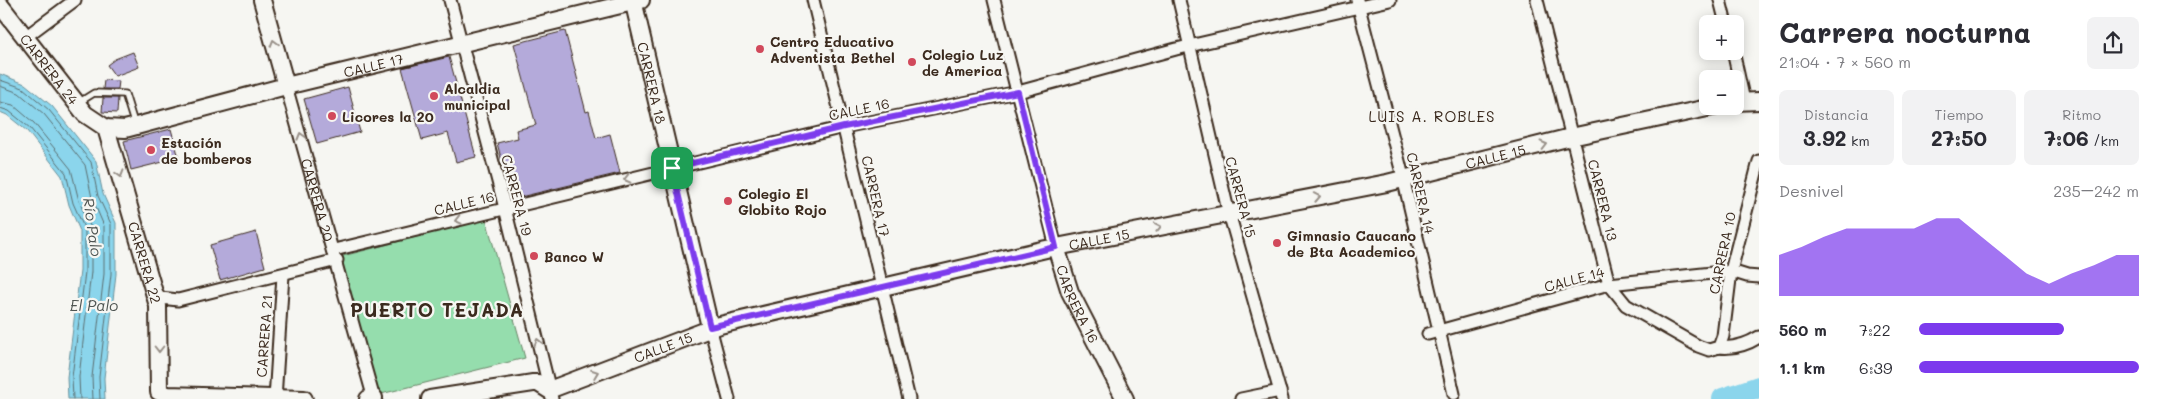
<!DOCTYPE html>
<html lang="es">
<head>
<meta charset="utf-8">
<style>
	body { margin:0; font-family:Mali,sans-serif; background:#f2f2f3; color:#2b2b33; height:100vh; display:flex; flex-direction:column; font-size:19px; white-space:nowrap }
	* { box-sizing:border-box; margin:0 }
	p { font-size:16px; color:#7c7c81 }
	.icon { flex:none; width:28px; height:28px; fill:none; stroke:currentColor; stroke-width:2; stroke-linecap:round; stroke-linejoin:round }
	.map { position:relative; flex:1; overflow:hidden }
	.drawer { display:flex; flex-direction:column; background:#fff; width:400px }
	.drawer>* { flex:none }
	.controls { position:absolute; left:1699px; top:15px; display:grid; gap:10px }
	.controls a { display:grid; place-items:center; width:45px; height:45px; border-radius:8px; background:#fff; box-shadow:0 2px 12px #0003; font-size:25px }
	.pin { position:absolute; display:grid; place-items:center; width:42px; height:42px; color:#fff; margin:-21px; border-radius:10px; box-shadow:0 2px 8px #0006 }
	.round { display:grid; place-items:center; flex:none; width:52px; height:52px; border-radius:8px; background:#f2f2f3 }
	.overview { display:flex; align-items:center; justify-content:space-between; height:85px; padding:0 20px }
	h1 { font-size:28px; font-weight:800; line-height:38px }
	.stats { display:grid; grid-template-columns:repeat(3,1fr); gap:8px; height:85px; padding:5px 20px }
	.stats div { display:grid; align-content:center; border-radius:8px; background:#f2f2f3; text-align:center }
	.stats b { font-size:21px; font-weight:800 }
	.stats small { font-size:14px; font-weight:400 }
	.stats p { font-size:14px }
	.chart { height:140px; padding:10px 20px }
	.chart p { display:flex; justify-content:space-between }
	.chart svg { width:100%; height:90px; margin-top:5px; fill:#7c3aed; opacity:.7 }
	ul { padding:0 20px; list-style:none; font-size:16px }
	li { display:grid; grid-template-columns:80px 60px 1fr; align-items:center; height:38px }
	li i { height:12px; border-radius:6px; background:#7c3aed }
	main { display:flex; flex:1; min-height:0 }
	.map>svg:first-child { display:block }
	.green { fill:#95ddad; stroke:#688466 }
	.water { fill:#8bd5ec; stroke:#6b919a }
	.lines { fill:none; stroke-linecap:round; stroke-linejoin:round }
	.shore { stroke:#5b6e70; stroke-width:1 }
	.river { stroke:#8bd5ec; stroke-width:22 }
	.building { fill:#b4aada; stroke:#3b2a1e }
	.lane-casing { stroke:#3b2a1e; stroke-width:9 }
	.street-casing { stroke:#3b2a1e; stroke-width:15 }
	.secondary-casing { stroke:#3b2a1e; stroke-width:20 }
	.lane { stroke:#f6f6f2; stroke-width:5.5 }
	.street { stroke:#f6f6f2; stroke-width:11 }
	.secondary { stroke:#f6f6f2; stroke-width:16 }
	.oneway { stroke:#989088 }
	.route-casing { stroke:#fff; stroke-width:10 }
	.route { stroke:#7c3aed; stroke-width:6 }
	.poi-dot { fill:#d1495b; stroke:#f6f6f2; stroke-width:2 }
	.labels { text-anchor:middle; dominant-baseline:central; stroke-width:4.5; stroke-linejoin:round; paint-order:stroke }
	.poi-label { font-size:14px; font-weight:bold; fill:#3b2a1e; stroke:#f6f6f2; text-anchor:start }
	.street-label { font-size:14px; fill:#3b2a1e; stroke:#f6f6f2 }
	.neighbourhood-label { font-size:15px; letter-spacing:1px; fill:#3b2a1e; stroke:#f6f6f2 }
	.water-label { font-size:15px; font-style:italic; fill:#4f5552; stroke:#f6f6f2 }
	.district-label { font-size:19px; font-weight:bold; letter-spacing:1px; fill:#3b2a1e; stroke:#f6f6f2 }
</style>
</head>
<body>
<main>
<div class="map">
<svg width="1759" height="399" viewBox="0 0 1759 399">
	<rect width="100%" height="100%" fill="#f6f6f2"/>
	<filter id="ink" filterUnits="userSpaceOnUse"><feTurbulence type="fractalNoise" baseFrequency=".02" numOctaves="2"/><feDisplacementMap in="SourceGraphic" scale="10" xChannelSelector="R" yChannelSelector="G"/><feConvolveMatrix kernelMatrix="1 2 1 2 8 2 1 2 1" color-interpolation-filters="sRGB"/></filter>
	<g filter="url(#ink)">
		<path class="green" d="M 486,219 L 525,358 L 377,395 L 339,257 Z"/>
		<path class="water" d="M 0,74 L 25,84 L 52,106 L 96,161 L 103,194 L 116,223 L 116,274 L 104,378 L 105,399 L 68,399 L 67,377 L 80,271 L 80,231 L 69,205 L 62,176 L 27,131 L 7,115 L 0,112 Z"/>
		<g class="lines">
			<g class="shore">
				<path d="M 0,80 L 23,88 L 49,110 L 91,162 L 98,196 L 111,224 L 111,274 L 99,377 L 100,399"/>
				<path d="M 0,86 L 19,93 L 44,114 L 85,165 L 92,198 L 104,226 L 104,274 L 92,377 L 93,399"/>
				<path d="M 0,102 L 13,105 L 34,123 L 71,169 L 79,201 L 91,228 L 91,272 L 79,377 L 80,399"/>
				<path d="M 0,108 L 9,111 L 30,128 L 66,173 L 73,203 L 85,230 L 85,272 L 72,377 L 73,399"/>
			</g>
			<path class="river" d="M 1723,399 L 1759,387"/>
		</g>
		<g class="building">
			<path d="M 565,31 L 586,112 L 589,111 L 596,138 L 610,134 L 620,173 L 512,199 L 497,143 L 518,138 L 516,130 L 536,125 L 514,44 Z"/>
			<path d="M 133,52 L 139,67 L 115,76 L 107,65 L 115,59 Z"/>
			<path d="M 449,57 L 476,157 L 456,162 L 448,133 L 422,140 L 402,68 Z"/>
			<path d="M 104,80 L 119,81 L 118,89 L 103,89 Z"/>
			<path d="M 348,87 L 360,132 L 317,144 L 304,99 Z"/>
			<path d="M 103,98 L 118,98 L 117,113 L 102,112 Z"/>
			<path d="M 171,129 L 179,158 L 131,170 L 124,141 Z"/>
			<path d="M 256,232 L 265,267 L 220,280 L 210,245 Z"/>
		</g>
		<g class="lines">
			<g class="lane-casing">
				<path id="lane" d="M 78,103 L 94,93 L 125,94 L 135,126"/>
			</g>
			<g class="street-casing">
				<g id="street">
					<path d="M 450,0 L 505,208 L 552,399"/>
					<path d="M 813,0 L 909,399"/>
					<path d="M 994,0 L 1056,247"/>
					<path d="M 1179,0 L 1227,206 L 1282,399"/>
					<path d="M 1357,0 L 1401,169 L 1454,394"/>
					<path d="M 1537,0 L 1609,284 L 1626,305 L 1698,346 L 1709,350 L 1719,347 L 1723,336 L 1731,271 L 1759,161"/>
					<path d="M 1720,0 L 1726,24"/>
					<path d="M 24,38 L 75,0"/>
					<path d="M 1733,51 L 1744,101"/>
					<path id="s1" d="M 286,86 L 374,399"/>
					<path d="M 334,250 L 844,127 L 1018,92 L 1176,49 L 1390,0"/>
					<path d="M 153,289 L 161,298 L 178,300 L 337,260"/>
					<path d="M 710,327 L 729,399"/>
					<path d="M 1428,334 L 1609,284 L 1731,271 L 1747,276 L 1759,277"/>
					<path d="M 1719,347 C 1734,349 1746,345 1759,337"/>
					<path d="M 275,399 L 283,275"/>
					<path d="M 1241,399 L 1280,391"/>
				</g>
			</g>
			<g class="secondary-casing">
				<g id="secondary">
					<path d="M 262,0 L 286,86"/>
					<path id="s2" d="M 633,0 L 710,327"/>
					<path id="s3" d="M 0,5 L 85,114 L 106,128 L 125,129 L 286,86 L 641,0"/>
					<path d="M 1735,102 L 1759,101"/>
					<path id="s4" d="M 106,128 L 158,306 L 159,392 L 168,395 L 304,399"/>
					<path id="s5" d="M 1056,247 L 1070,292 L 1125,399"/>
					<path d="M 368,399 L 374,398"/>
					<path id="s6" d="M 430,399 L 533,383 L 538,383 L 549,390 L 720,325 L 1046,249 L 1387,183 L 1571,137 L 1717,106"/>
				</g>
			</g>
			<use href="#lane" class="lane"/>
			<use href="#street" class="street"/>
			<use href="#secondary" class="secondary"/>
		</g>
		<defs><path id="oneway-chevron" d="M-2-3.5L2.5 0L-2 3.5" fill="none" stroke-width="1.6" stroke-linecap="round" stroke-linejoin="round" transform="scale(1.25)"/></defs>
		<g class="oneway">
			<use href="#oneway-chevron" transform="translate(274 43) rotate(-106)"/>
			<use href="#oneway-chevron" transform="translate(301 136) rotate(-106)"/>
			<use href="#oneway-chevron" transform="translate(1544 145) rotate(-14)"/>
			<use href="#oneway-chevron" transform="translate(120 174) rotate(74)"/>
			<use href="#oneway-chevron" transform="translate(627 179) rotate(166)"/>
			<use href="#oneway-chevron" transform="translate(1317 197) rotate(-11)"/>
			<use href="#oneway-chevron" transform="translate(458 220) rotate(166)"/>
			<use href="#oneway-chevron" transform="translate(1158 227) rotate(-11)"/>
			<use href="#oneway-chevron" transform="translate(538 342) rotate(-104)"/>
			<use href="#oneway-chevron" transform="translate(159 349) rotate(90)"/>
			<use href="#oneway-chevron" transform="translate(595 373) rotate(-21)"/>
		</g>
	</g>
	<g class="lines" filter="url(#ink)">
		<g class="route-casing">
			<path id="route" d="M 1018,92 L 1056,247 L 710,327 L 672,168 L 844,127 Z"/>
		</g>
		<use href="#route" class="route"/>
	</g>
	<g class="poi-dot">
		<circle cx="760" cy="49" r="5"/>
		<circle cx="912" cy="62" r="5"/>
		<circle cx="434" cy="96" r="5"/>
		<circle cx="332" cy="116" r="5"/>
		<circle cx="151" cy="150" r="5"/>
		<circle cx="728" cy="201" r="5"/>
		<circle cx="1277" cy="243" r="5"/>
		<circle cx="534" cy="256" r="5"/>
	</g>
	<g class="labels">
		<g class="poi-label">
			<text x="770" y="41">Centro Educativo<tspan x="770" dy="16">Adventista Bethel</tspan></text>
			<text x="922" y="54">Colegio Luz<tspan x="922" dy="16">de America</tspan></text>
			<text x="444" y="88">Alcaldia<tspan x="444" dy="16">municipal</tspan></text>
			<text x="342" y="116">Licores la 20</text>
			<text x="161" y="142">Estación<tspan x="161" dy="16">de bomberos</tspan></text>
			<text x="738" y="193">Colegio El<tspan x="738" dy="16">Globito Rojo</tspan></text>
			<text x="1287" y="235">Gimnasio Caucano<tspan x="1287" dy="16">de Bta Academico</tspan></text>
			<text x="544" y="256">Banco W</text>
		</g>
		<g class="street-label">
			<text stroke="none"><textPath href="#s3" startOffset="439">CALLE 17</textPath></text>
			<text stroke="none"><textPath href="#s3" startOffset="81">CARRERA 24</textPath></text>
			<text stroke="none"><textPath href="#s2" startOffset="85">CARRERA 18</textPath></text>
			<text transform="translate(859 109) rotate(-12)">CALLE 16</text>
			<text stroke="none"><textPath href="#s6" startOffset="1099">CALLE 15</textPath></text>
			<text transform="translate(1421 193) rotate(77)">CARRERA 14</text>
			<text transform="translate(517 195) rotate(75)">CARRERA 19</text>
			<text transform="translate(876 196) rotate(77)">CARRERA 17</text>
			<text transform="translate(1241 197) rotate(75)">CARRERA 15</text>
			<text stroke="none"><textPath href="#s1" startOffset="118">CARRERA 20</textPath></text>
			<text transform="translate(1603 200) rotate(76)">CARRERA 13</text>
			<text transform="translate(464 203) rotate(-14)">CALLE 16</text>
			<text stroke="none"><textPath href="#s6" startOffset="694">CALLE 15</textPath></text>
			<text transform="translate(1722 253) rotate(-78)">CARRERA 10</text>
			<text stroke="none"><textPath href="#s4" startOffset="140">CARRERA 22</textPath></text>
			<text transform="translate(1574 279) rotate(-15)">CALLE 14</text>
			<text stroke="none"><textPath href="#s5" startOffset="61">CARRERA 16</textPath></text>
			<text transform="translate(264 336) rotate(-86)">CARRERA 21</text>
			<text stroke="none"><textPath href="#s6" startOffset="244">CALLE 15</textPath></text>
		</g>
		<g class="neighbourhood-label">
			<text x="1432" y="116">LUIS A. ROBLES</text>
		</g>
		<g class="water-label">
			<text transform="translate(93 227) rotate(82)">Río Palo</text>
			<text x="94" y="305">El Palo</text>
		</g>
		<g class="district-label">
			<text x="437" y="309">PUERTO TEJADA</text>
		</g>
	</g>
</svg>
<div class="controls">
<a>+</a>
<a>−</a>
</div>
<div class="pin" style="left:672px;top:168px;background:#1e9e55"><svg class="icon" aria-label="arrive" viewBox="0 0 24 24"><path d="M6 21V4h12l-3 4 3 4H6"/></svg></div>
</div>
<section class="drawer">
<div class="overview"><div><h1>Carrera nocturna</h1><p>21:04 · 7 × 560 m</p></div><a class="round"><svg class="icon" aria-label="share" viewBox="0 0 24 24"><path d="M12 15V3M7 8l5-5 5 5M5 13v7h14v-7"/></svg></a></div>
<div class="stats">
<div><p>Distancia</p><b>3.92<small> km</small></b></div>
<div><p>Tiempo</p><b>27:50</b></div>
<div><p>Ritmo</p><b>7:06<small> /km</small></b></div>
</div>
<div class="chart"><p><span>Desnivel</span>235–242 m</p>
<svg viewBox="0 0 160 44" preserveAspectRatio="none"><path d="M0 44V24L10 20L20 15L30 11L40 11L50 11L60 11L70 6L80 6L90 15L100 24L110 33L120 38L130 33L140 29L150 24L160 24V44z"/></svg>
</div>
<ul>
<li><b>560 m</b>7:22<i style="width:66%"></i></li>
<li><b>1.1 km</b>6:39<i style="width:100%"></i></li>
</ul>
</section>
</main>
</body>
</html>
